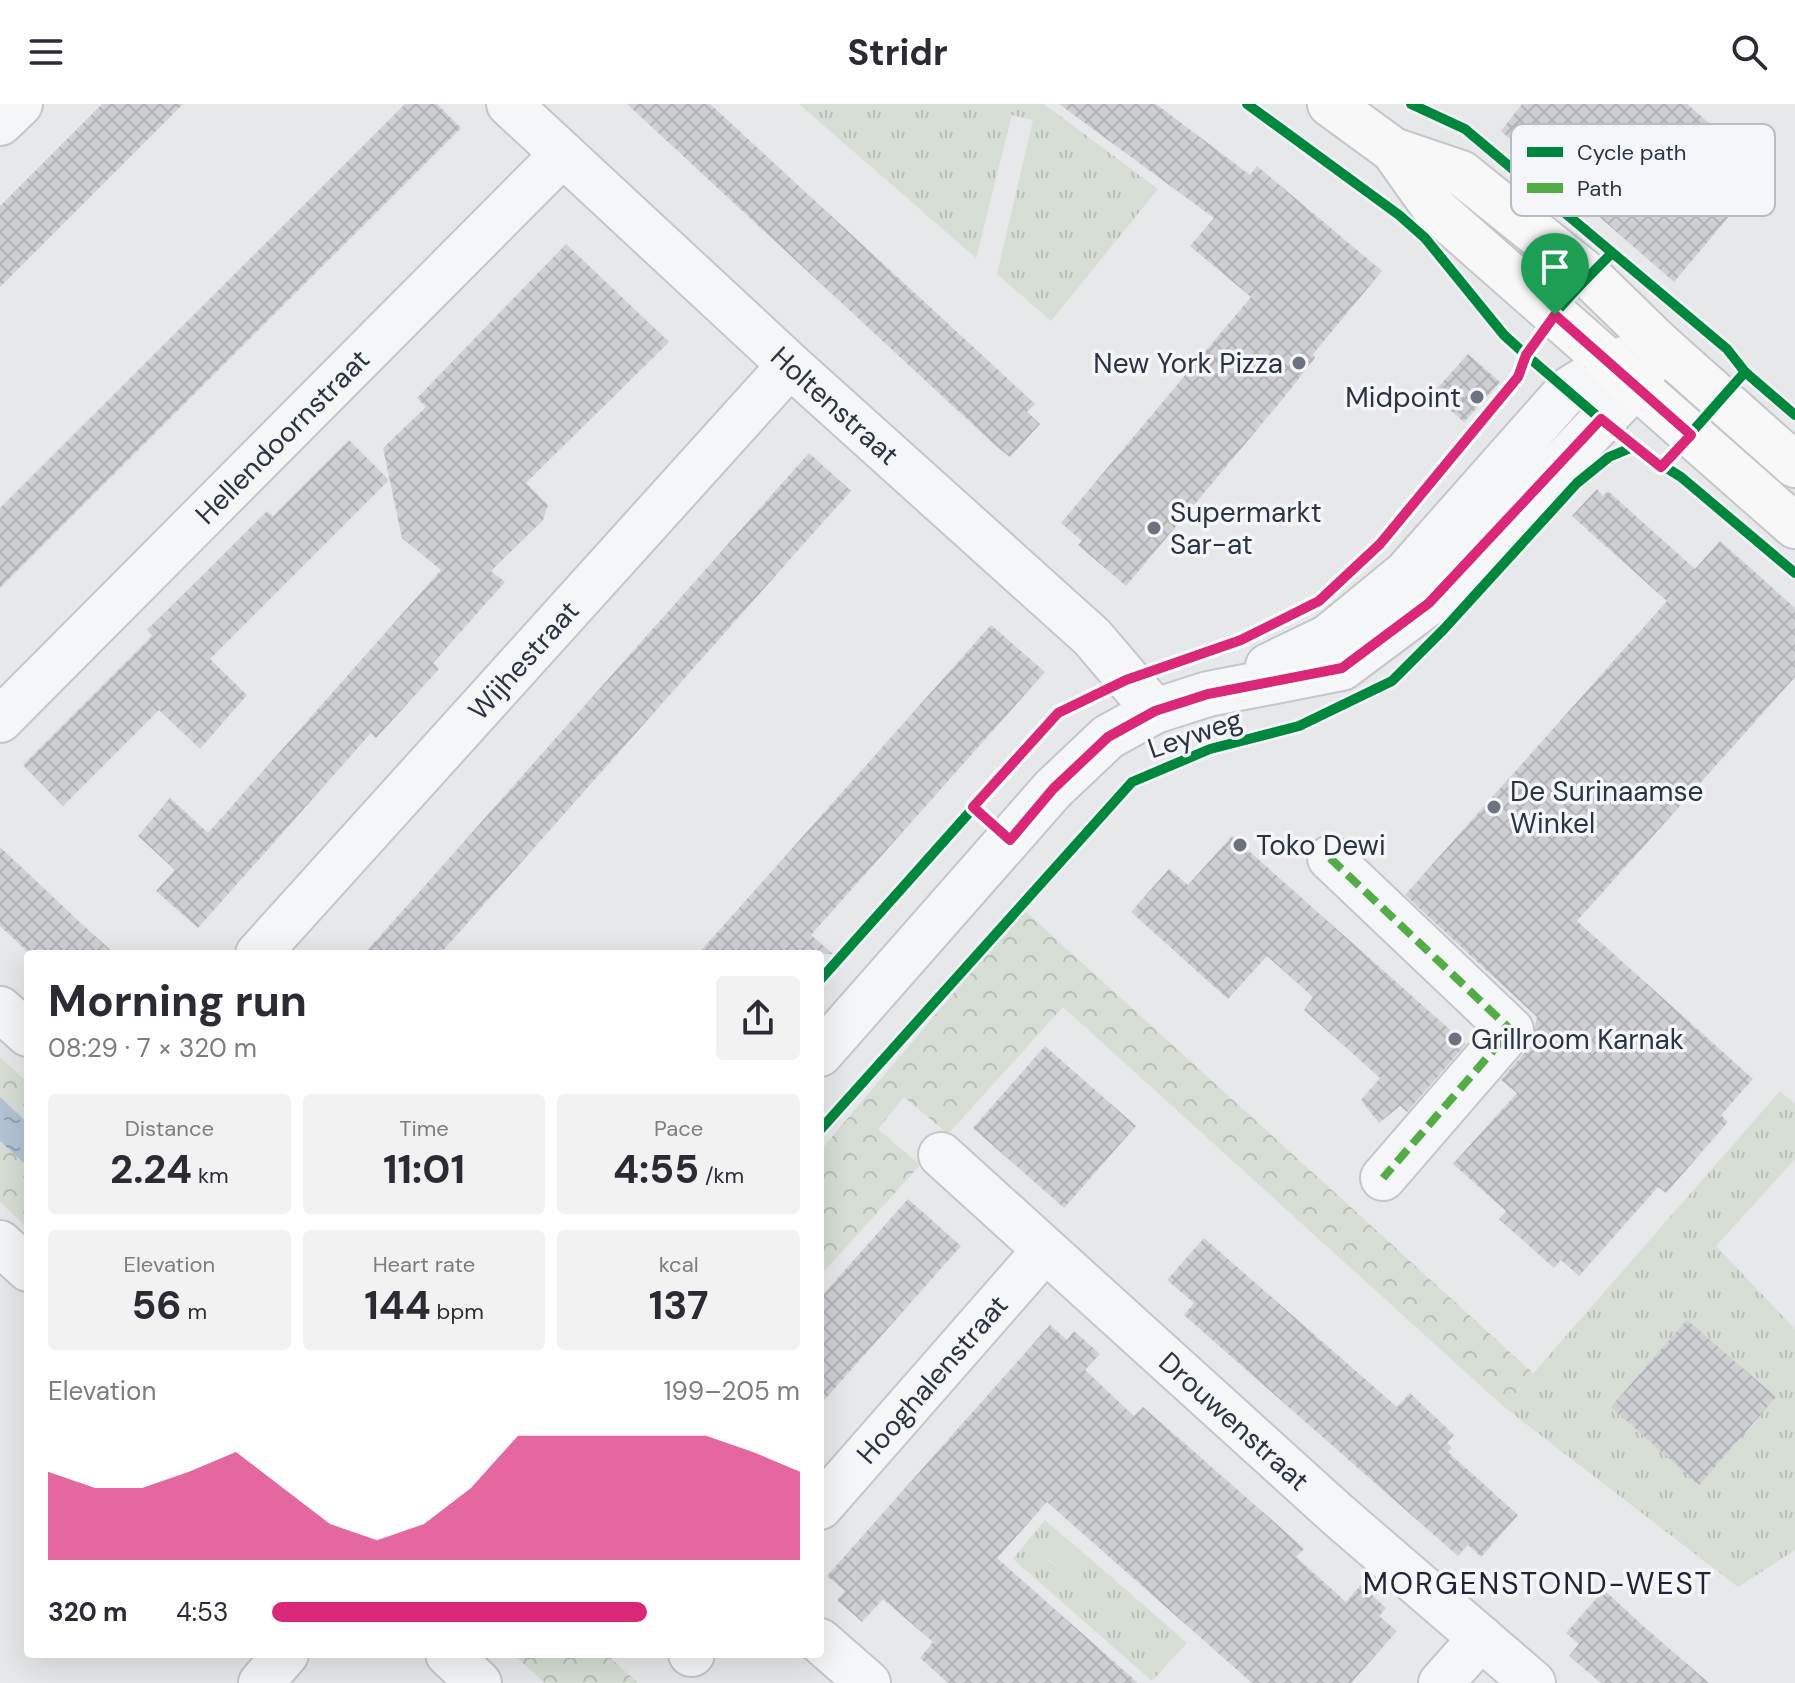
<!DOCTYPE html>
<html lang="en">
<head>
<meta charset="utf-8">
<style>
	body { margin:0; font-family:"DM Sans",sans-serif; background:#f2f2f3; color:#2b2b33; height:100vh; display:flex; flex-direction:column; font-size:30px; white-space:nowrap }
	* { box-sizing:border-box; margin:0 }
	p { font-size:26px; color:#7c7c81 }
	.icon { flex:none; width:44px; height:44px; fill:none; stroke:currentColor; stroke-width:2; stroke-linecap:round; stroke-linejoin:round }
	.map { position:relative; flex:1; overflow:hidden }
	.drawer { position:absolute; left:24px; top:846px; width:800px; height:708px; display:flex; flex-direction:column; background:#fff; border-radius:8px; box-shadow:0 8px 32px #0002 }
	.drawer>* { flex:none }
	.pin { position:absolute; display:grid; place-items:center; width:68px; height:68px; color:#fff; margin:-82px -34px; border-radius:50% 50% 50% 0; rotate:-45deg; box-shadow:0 0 8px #0007 }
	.pin .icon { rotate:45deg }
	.round { display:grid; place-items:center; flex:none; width:84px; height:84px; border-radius:8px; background:#f2f2f3 }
	.overview { display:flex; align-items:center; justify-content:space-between; height:136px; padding:0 24px }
	h1 { font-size:44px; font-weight:700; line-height:60px }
	.metrics { display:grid; grid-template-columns:repeat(3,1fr); gap:12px; height:136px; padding:8px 24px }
	.metrics div { display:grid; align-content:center; border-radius:8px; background:#f2f2f3; text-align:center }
	.metrics b { font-size:40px; font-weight:700 }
	.metrics small { font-size:22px; font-weight:400 }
	.metrics p { font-size:22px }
	.chart { height:224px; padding:16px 24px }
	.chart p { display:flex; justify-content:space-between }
	.chart svg { width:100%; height:144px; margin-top:8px; fill:#db2777; opacity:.7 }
	ul { padding:0 24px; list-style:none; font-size:26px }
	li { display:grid; grid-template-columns:128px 96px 1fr; align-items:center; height:60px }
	li i { height:20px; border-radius:10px; background:#db2777 }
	header { display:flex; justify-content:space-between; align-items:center; height:104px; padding:0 24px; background:#fff; font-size:36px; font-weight:700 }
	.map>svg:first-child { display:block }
	.grass { fill:url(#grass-tufts) }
	.forest { fill:url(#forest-crowns) }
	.park { fill:#d6ded6 }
	.water { fill:url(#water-ripples) }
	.building { fill:url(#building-cross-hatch) }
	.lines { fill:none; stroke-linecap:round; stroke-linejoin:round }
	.street-casing { stroke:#c4c6c8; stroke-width:48 }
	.secondary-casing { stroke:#c4c6c8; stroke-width:48 }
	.street { stroke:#f5f6f7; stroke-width:44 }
	.secondary { stroke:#f8f8f8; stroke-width:44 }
	.quiet { stroke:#54ac47; stroke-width:8; stroke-dasharray:16 8; stroke-linecap:butt }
	.cycleway-casing { stroke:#f4f6f9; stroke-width:15 }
	.cycleway { stroke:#00873e; stroke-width:10 }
	.route-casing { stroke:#fff; stroke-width:16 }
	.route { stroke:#db2777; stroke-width:10 }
	.poi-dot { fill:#6c737f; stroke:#f4f6f9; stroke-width:3 }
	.labels { text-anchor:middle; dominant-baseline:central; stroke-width:7; stroke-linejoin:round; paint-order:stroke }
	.poi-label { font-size:28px; fill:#2b3445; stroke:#f4f6f9; text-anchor:start }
	.street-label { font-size:28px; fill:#2b3445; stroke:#f4f6f9 }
	.neighbourhood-label { font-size:30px; letter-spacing:2px; fill:#1d2536; stroke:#f4f6f9 }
	.key { fill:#f4f6f9; stroke:#b8bcc3; stroke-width:2 }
	.key-label { font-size:22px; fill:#2b3445 }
</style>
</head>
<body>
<header><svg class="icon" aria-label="menu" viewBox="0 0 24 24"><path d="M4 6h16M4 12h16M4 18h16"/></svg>Stridr<svg class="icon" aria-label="search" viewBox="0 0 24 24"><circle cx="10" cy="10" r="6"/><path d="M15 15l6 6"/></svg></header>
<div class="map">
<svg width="1795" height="1579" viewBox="0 0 1795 1579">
	<defs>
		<pattern id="grass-tufts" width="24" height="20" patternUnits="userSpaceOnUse" patternTransform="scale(2)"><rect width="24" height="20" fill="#d6ded6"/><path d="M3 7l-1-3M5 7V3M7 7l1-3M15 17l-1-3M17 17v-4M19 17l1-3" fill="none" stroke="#b8bfb9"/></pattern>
		<pattern id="forest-crowns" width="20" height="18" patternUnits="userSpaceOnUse" patternTransform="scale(2)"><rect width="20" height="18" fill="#d6ded6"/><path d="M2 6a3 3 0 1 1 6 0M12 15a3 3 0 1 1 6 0" fill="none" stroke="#b8bfb9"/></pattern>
		<pattern id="water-ripples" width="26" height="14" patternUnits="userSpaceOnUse" patternTransform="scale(2)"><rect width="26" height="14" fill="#b4c4d5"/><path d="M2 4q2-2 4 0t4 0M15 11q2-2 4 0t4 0" fill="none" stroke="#93a0af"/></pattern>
		<pattern id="building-cross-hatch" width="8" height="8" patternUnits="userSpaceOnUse" patternTransform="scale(2)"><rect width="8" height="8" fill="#ced0d3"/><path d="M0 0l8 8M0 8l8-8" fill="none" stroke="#b1b3b6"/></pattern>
	</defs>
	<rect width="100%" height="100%" fill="#e6e8ea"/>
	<g class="grass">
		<path d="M 799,0 L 1044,0 L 1158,85 L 1051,217 L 997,170 L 1033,16 L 1012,11 L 976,154 Z"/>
		<path d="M 1780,987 L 1795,1000 L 1795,1055 L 1716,1142 L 1795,1225 L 1795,1446 L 1738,1483 L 1504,1303 Z"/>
		<path d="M 1045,1416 L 1066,1434 L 1048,1456 L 1075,1478 L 1093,1457 L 1187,1539 L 1152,1577 L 1013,1455 Z"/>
	</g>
	<g class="forest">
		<path d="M 1024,806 L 1533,1269 L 1504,1303 L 1063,903 L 948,1030 L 904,993 L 878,1025 L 920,1061 L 820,1172 L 820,1047 Z"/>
		<path d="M 0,953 L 28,979 L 28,1019 L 0,993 Z"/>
		<path d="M 0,1037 L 28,1063 L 28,1124 L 0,1098 Z"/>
		<path d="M 513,1550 L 606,1550 L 638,1579 L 545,1579 Z"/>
	</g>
	<path class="park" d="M 1066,1434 L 1093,1457 L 1075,1478 L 1048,1455 Z"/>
	<path class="water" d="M 0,993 L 28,1019 L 28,1063 L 0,1037 Z"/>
	<g class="building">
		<path d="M 102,0 L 183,0 L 0,183 L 0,102 Z"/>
		<path d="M 405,0 L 437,0 L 461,24 L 0,484 L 0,404 Z"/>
		<path d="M 627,0 L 710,0 L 1035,300 L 1027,308 L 1040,320 L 1010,353 L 996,342 Z"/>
		<path d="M 1059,0 L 1156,0 L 1250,71 L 1257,62 L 1382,167 L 1313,250 L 1315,254 L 1281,297 L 1126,482 L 1078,441 L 1082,437 L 1061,419 L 1251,193 L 1190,142 L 1214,114 Z"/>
		<path d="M 1522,0 L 1687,0 L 1766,68 L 1674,178 L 1501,27 Z"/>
		<path d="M 566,140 L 669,238 L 526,379 L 548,401 L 543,416 L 491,467 L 505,478 L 433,559 L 439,565 L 376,634 L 371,629 L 198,824 L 156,787 L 175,766 L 138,732 L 170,694 L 208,729 L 441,466 L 402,434 L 383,344 L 426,303 L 417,294 Z"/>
		<path d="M 1468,250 L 1500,278 L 1464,318 L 1432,290 Z"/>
		<path d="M 349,336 L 389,376 L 210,555 L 247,591 L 200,645 L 159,606 L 63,702 L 23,661 L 152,532 L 147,526 L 202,472 L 267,407 L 273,412 Z"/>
		<path d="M 809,349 L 851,387 L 800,444 L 440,850 L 364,850 Z"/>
		<path d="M 1597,385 L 1603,392 L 1608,387 L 1695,465 L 1720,437 L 1795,504 L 1795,573 L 1577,817 L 1753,975 L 1721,1011 L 1728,1018 L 1666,1089 L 1658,1083 L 1579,1172 L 1561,1156 L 1554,1164 L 1499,1115 L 1506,1107 L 1453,1060 L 1517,989 L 1501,976 L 1530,942 L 1537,913 L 1405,791 L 1667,497 L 1572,412 Z"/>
		<path d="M 991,521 L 1045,568 L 811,831 L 833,850 L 698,850 Z"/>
		<path d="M 1232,732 L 1466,940 L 1407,1008 L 1400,1002 L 1379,1019 L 1361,996 L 1380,974 L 1304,906 L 1313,893 L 1267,852 L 1228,895 L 1131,808 L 1169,765 L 1188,781 Z"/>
		<path d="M 0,743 L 85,823 L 115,850 L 30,850 L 0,822 Z"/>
		<path d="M 1045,942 L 1136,1022 L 1064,1104 L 973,1024 Z"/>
		<path d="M 908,1095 L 961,1142 L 820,1301 L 820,1194 Z"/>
		<path d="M 1204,1134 L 1397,1303 L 1410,1289 L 1454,1331 L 1447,1339 L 1452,1344 L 1448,1348 L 1518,1411 L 1481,1453 L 1468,1441 L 1458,1452 L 1184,1211 L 1194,1199 L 1167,1176 Z"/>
		<path d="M 1687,1216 L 1776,1293 L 1699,1381 L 1611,1303 Z"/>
		<path d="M 1050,1221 L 1067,1236 L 1074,1227 L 1100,1250 L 1085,1266 L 1134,1312 L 1143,1303 L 1281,1424 L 1304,1445 L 1296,1453 L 1346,1498 L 1361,1481 L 1386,1504 L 1379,1512 L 1397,1527 L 1351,1579 L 1252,1579 L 1047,1398 L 997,1454 L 1138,1579 L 948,1579 L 920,1554 L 933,1538 L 883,1495 L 862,1518 L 837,1496 L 845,1487 L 827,1472 Z"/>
		<path d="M 1604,1486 L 1641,1520 L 1709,1579 L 1601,1579 L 1569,1552 L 1579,1540 L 1566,1529 Z"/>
	</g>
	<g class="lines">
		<g class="street-casing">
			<g id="street">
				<path id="s1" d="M 509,0 L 790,261 L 1092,533 L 1155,607"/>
				<path d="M 0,19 L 20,0"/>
				<path d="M 1268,562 L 1328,533 L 1406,469 L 1568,286 L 1610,260 L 1645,247"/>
				<path id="s2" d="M 0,616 L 563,50"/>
				<path d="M 1330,754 L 1511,926 L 1383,1074"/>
				<path id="s3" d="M 258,850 L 790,261"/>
				<path d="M 0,905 L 28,930"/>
				<path d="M 820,950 L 1053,685 L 1108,633 L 1155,607 L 1208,590 L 1342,564 L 1429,499 L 1635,282 L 1660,241"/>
				<path id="s4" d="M 941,1051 L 1338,1411 L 1533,1579"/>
				<path d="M 0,1139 L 28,1165"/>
				<path id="s5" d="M 820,1403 L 1045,1146"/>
				<path d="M 820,1537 L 868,1579"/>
				<path d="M 448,1550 L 479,1579"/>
				<path d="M 691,1550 L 692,1550"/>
				<path d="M 261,1579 L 286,1550"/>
				<path d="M 1441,1579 L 1481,1534"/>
			</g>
		</g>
		<g class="secondary-casing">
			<g id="secondary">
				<path d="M 1330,0 L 1393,46 L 1461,69 L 1589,172 L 1660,241 L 1795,361"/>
				<path d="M 1393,46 L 1435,105 L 1795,422"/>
			</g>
		</g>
		<use href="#street" class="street"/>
		<use href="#secondary" class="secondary"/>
		<path class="quiet" d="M 1330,754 L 1511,926 L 1383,1074"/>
		<g class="cycleway-casing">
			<g id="cycleway">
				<path d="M 1247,0 L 1399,111 L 1425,134 L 1504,231 L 1526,251 L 1633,343 L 1681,373 L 1795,469"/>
				<path d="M 1411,0 L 1465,25 L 1727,245 L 1745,268 L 1795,311"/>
				<path d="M 1661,363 L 1745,268"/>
				<path d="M 820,876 L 1058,609 L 1126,576 L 1241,536 L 1319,497 L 1380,440 L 1518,273 C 1534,225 1576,185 1612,149"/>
				<path d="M 820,1026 L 1132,678 L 1210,645 L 1299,622 L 1392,577 L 1444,525 L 1577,379 L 1609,353 L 1633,343"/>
			</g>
		</g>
		<use href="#cycleway" class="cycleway"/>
	</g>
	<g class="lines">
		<g class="route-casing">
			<path id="route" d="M 1555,211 L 1691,331 L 1661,363 L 1601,315 L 1429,499 L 1342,564 L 1208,590 L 1155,607 L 1108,633 L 1053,685 L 1010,736 L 973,703 L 1058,609 L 1126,576 L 1241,536 L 1319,497 L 1380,440 L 1518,273 L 1526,251 Z"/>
		</g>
		<use href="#route" class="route"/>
	</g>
	<g class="poi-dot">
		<circle cx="1299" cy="259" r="8"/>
		<circle cx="1477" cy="293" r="8"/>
		<circle cx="1154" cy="424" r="8"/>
		<circle cx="1494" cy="703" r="8"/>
		<circle cx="1240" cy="741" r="8"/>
		<circle cx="1455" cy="935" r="8"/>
	</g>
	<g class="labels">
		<g class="poi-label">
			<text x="1283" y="259" text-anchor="end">New York Pizza</text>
			<text x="1461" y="293" text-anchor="end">Midpoint</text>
			<text x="1170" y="408">Supermarkt<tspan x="1170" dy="32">Sar-at</tspan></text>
			<text x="1510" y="687">De Surinaamse<tspan x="1510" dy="32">Winkel</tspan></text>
			<text x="1256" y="741">Toko Dewi</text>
			<text x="1471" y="935">Grillroom Karnak</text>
		</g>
		<g class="street-label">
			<text stroke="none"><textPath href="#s1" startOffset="444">Holtenstraat</textPath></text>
			<text stroke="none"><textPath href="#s2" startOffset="400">Hellendoornstraat</textPath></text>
			<text stroke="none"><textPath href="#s3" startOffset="396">Wijhestraat</textPath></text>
			<text transform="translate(1195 630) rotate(-19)">Leyweg</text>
			<text stroke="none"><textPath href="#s5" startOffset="170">Hooghalenstraat</textPath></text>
			<text stroke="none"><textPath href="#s4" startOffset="396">Drouwenstraat</textPath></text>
		</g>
		<g class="neighbourhood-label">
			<text x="1538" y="1479">MORGENSTOND-WEST</text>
		</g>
	</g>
	<rect x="1511" y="20" width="264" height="92" rx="12" class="key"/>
	<rect x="1527" y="43" width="36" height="10" fill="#00873e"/>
	<rect x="1527" y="79" width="36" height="10" fill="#54ac47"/>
	<g class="key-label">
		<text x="1577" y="56">Cycle path</text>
		<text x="1577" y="92">Path</text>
	</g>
</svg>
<div class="pin" style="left:1555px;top:211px;background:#1e9e55"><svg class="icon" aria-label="arrive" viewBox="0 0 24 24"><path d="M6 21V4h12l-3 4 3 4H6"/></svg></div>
<section class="drawer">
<div class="overview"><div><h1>Morning run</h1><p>08:29 · 7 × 320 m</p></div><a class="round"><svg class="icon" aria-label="share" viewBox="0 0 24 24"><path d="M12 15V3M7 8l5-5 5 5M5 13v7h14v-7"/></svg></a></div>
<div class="metrics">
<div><p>Distance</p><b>2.24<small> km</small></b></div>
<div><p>Time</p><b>11:01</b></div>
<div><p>Pace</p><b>4:55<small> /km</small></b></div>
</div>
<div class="metrics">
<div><p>Elevation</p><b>56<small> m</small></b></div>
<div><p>Heart rate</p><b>144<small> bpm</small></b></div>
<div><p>kcal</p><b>137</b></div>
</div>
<div class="chart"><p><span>Elevation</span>199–205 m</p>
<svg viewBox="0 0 160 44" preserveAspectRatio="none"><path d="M0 44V17L10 22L20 22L30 17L40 11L50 22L60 33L70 38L80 33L90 22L100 6L110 6L120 6L130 6L140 6L150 11L160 17V44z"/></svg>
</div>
<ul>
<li><b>320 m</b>4:53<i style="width:71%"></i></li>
</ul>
</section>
</div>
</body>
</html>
